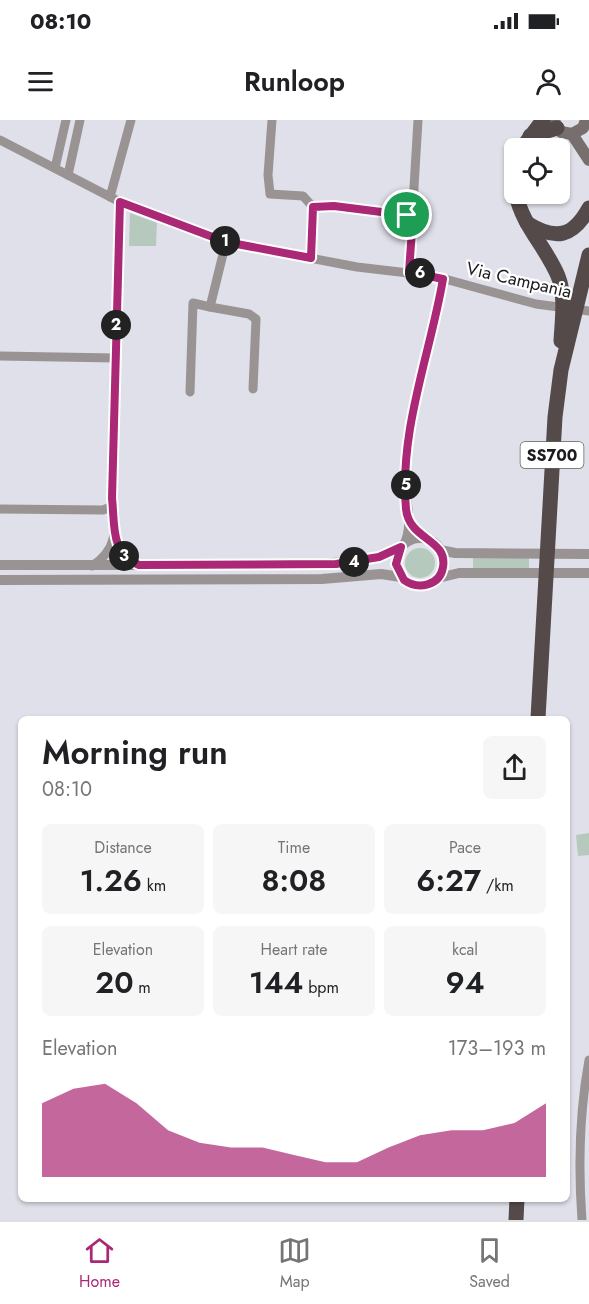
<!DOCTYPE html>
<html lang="en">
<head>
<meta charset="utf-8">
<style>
	body { margin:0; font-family:Jost,sans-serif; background:#f6f6f6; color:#202124; height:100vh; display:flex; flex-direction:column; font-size:22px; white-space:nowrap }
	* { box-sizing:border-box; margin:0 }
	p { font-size:20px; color:#757577 }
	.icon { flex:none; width:33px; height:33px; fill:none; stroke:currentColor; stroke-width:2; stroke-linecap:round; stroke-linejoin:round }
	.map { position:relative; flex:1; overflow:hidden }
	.side { position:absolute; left:18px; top:596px; width:552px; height:486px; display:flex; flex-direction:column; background:#fff; border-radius:9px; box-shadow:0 2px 4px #0004 }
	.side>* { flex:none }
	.fabs { position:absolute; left:504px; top:18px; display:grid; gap:12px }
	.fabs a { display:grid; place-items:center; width:66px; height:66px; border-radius:9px; background:#fff; box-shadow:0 2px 4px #0004; font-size:30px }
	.pin { position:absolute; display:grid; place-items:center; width:51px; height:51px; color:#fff; margin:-26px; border:3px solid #fff; border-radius:50%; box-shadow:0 2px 6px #0007 }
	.km { position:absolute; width:30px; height:30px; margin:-15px; border-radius:50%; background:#222; color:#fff; font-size:16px; line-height:30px; text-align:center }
	.round { display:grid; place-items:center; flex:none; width:63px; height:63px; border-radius:9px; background:#f6f6f6 }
	.headline { display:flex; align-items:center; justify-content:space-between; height:102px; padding:0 24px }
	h1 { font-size:33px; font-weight:600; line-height:45px }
	.stats { display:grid; grid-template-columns:repeat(3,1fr); gap:9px; height:102px; padding:6px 24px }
	.stats div { display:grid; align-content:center; border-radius:9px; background:#f6f6f6; text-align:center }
	.stats b { font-size:30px; font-weight:600 }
	.stats small { font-size:16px; font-weight:400 }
	.stats p { font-size:16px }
	.chart { height:168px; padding:12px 24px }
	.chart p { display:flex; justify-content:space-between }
	.chart svg { width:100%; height:108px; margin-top:6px; fill:#aa2875; opacity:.7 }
	.status { display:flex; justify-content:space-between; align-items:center; height:42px; padding:0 30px; background:#fff; direction:ltr }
	.status svg { height:16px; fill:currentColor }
	header { display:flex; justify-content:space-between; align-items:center; height:78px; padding:0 24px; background:#fff; font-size:27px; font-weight:600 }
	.tabs { display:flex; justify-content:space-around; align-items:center; height:84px; border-top:2px solid #e0e0e0; background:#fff; font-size:16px; color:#757577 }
	.tabs a { display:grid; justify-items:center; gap:3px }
	.tabs .current { color:#aa2875 }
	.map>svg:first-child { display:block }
	.green { fill:#b5cabc }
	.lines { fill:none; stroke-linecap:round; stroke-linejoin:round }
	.minor { stroke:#999493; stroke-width:9 }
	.tertiary { stroke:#999493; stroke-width:10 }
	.secondary { stroke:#766f6e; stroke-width:12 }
	.trunk { stroke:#544a49; stroke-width:15 }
	.route-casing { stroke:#fff; stroke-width:12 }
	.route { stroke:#aa2875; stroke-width:8 }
	.labels { text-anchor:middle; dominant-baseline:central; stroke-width:4.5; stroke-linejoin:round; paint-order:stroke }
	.shield { fill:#fff; stroke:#606063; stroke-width:1.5 }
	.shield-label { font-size:16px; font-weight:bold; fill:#1c1c20 }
	.street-label { font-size:18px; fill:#1c1c20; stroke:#fff }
</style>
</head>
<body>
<div class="status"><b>08:10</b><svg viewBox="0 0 49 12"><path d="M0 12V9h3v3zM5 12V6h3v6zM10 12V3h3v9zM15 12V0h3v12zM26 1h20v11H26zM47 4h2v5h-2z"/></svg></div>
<header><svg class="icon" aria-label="menu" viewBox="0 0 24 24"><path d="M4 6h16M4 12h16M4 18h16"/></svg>Runloop<svg class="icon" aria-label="person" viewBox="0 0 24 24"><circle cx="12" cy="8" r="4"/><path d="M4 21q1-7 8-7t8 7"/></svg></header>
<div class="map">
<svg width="589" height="1100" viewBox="0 0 589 1100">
	<rect width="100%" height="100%" fill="#e0e0ea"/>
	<g class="green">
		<path d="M 130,93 L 157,103 L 156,126 L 129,126 Z"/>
		<circle cx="420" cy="443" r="15"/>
		<path d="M 473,437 L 529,438 L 529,449 L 473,448 Z"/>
		<path d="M 589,713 L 589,735 L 578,736 L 576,715 Z"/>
	</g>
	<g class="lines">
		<g class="minor">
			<path d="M 272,0 L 268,55 L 270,74 L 303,76 L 313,87"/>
			<path d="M 0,20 L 120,82 L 226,122 L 357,147 L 434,156 L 536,184 L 589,191"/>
			<path d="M 55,48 L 66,0"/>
			<path d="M 68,55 L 80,0"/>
			<path d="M 110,77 L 131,0"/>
			<path d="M 313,87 L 334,86 L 413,95"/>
			<path d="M 226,122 L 210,187 L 249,194 L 256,199 L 253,269"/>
			<path d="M 311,138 L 313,87"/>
			<path d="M 409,152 L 418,0"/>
			<path d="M 0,236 L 115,238"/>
			<path d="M 190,272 L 193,183 L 210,187"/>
			<path d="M 0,389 L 103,390 L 113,386"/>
			<path d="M 409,402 L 424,419"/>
			<path d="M 115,418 L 123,435 L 138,445"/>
			<path d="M 404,424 C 414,404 405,378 405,357 C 408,289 432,225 443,159"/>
			<path d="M 92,446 C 120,428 115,407 112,378 L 120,82"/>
			<path d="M 582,1100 C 578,1045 579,994 589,940"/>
		</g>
		<g class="tertiary">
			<circle cx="420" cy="442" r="24"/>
			<path d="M 440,430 L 455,433 L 589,434"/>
			<path d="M 0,445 L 318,445 L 379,437 L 401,427"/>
			<path d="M 438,458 L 459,453 L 589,453"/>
			<path d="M 0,460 L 322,459 L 381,454 L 401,457"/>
		</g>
		<g class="secondary">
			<path d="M 553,0 L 561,12 L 572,14 L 583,8 L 586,0"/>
			<path d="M 572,14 L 589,40"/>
		</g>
		<g class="trunk">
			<path d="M 530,16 L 557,8"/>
			<path d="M 522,28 L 543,0"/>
			<path d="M 516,74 C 522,105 546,127 558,156 C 566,176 562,201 561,221"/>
			<path d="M 527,103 C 556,121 573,117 589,88"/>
			<path d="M 538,598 L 555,297 L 561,250 L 589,135"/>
			<path d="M 516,1100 L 517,1078"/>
		</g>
	</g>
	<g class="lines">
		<g class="route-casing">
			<path id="route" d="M 120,82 L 226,122 L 311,138 L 313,87 L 334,86 L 413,96 L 409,152 L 443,159 C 430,235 399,310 406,389 C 409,420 448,419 443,447 C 440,466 418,470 404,460 L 396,444 L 401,427 L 379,437 L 336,444 L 139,445 C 110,433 115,405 112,378 Z"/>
		</g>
		<use href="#route" class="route"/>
	</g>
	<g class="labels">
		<rect class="shield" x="520.5" y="322" width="63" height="26" rx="4.5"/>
		<g class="shield-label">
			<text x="552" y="335">SS700</text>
		</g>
		<g class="street-label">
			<text transform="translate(519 160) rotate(13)">Via Campania</text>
		</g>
	</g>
</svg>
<div class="fabs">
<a><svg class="icon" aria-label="locate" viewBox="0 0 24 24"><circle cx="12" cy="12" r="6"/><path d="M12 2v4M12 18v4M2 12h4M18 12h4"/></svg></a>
</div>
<div class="pin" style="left:407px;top:95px;background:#1e9e55"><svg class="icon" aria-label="arrive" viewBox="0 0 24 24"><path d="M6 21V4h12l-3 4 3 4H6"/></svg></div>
<b class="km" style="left:225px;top:121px">1</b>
<b class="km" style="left:116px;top:205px">2</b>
<b class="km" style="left:124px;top:436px">3</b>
<b class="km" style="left:354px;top:442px">4</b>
<b class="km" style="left:406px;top:365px">5</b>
<b class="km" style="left:420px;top:153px">6</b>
<section class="side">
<div class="headline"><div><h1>Morning run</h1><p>08:10</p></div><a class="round"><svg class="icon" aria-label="share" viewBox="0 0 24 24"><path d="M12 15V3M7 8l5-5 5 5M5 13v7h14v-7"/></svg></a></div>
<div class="stats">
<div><p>Distance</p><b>1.26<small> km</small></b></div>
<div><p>Time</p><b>8:08</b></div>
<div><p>Pace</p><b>6:27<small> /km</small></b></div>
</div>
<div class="stats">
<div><p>Elevation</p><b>20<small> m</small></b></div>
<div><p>Heart rate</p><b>144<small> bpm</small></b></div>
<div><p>kcal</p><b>94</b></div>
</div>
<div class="chart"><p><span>Elevation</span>173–193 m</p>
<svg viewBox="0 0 160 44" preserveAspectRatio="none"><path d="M0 44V14L10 8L20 6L30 14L40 25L50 30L60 32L70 32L80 35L90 38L100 38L110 32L120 27L130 25L140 25L150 22L160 14V44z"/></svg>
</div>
</section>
</div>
<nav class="tabs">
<a class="current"><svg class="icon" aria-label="home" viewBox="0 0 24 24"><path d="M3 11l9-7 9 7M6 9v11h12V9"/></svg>Home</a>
<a><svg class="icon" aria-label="map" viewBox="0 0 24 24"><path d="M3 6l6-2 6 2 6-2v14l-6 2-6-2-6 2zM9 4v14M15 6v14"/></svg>Map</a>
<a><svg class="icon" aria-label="saved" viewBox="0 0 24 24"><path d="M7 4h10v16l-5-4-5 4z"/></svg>Saved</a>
</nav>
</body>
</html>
